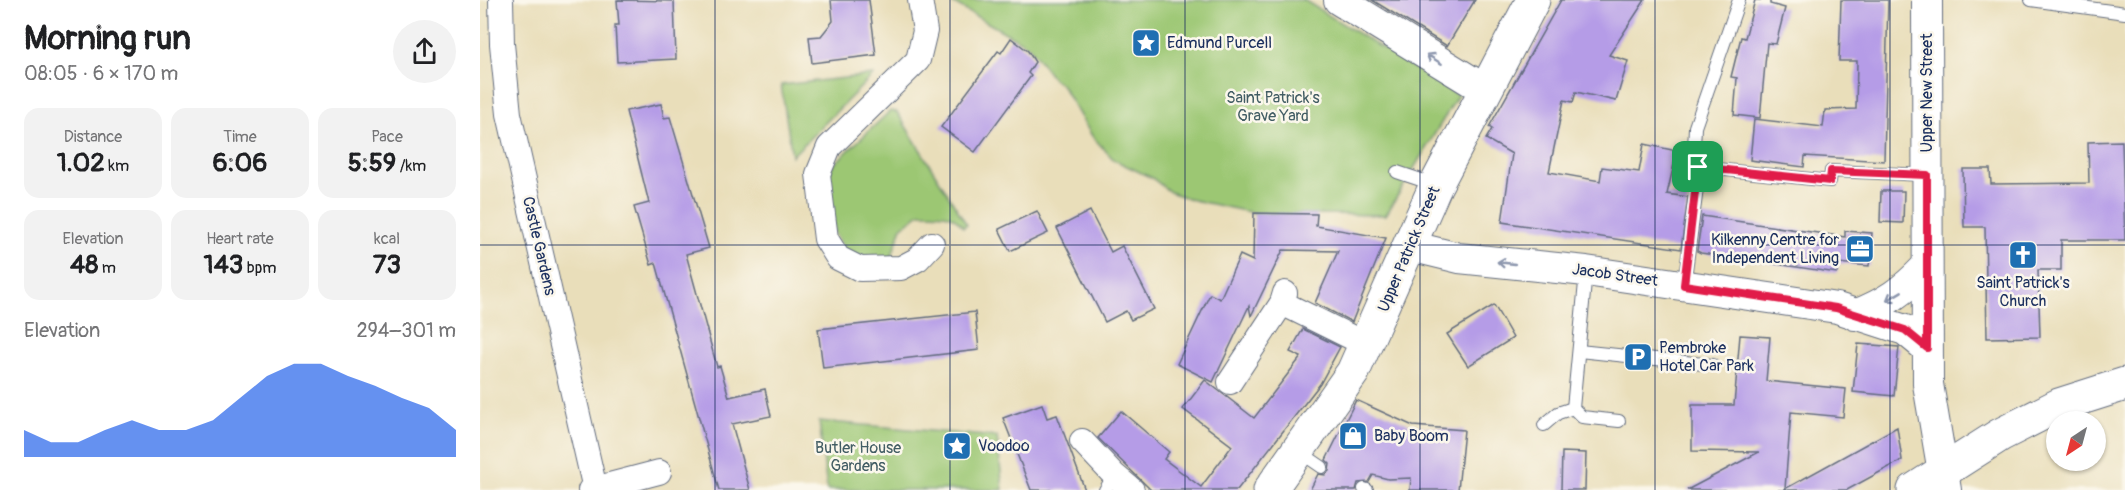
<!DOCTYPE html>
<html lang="en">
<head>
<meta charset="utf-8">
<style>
	body { margin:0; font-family:Pangolin,sans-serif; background:#f2f2f2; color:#202124; height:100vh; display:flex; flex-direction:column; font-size:22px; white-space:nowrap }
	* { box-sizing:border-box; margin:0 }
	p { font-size:20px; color:#757577 }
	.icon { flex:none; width:33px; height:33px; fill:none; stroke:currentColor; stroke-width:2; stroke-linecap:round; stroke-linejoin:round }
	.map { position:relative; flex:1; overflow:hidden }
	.side { display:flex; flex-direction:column; background:#fff; width:480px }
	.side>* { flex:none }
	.needle { width:39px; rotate:216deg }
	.tools { position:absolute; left:1566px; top:411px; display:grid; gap:12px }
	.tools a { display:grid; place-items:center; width:60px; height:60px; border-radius:50%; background:#fff; box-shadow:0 2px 4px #0004; font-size:30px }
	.pin { position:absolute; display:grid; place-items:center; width:51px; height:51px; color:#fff; margin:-26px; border-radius:12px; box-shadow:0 3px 9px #0006 }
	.round { display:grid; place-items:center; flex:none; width:63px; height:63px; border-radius:32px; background:#f2f2f2 }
	.summary { display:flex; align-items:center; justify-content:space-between; height:102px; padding:0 24px }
	h1 { font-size:33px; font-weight:700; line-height:45px }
	.figures { display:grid; grid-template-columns:repeat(3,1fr); gap:9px; height:102px; padding:6px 24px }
	.figures div { display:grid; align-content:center; border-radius:15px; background:#f2f2f2; text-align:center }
	.figures b { font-size:26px; font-weight:700 }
	.figures small { font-size:16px; font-weight:400 }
	.figures p { font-size:16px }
	.chart { height:168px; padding:12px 24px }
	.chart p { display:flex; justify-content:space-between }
	.chart svg { width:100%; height:108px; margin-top:6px; fill:#2563eb; opacity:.7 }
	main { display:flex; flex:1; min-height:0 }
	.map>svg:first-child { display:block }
	.green { fill:#9cc773; stroke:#5c7b68; stroke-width:1.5 }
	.building { fill:#b59ce7 }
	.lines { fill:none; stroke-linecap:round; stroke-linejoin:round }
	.service-casing { stroke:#636c7e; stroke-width:14 }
	.minor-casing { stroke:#636c7e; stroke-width:26 }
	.tertiary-casing { stroke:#636c7e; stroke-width:32 }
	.secondary-casing { stroke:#636c7e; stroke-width:35 }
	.service { stroke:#fff; stroke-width:12 }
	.minor { stroke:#fff; stroke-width:24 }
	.tertiary { stroke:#fff; stroke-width:30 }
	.secondary { stroke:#fff; stroke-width:33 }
	.oneway { stroke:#8d97ae }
	.route-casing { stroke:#fff; stroke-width:12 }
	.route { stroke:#e11d48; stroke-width:8 }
	.grid { fill:none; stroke:#1b2f5e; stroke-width:1.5; stroke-opacity:0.55 }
	.labels { text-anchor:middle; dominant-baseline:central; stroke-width:5; stroke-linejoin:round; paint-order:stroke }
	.poi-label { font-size:16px; fill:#1b2f5e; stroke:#fbf7ec; text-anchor:start }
	.street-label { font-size:16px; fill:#1b2f5e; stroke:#fbf7ec }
	.park-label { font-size:16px; fill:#425d64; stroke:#fbf7ec }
</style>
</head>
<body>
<main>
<section class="side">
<div class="summary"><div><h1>Morning run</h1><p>08:05 · 6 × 170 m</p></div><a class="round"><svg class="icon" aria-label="share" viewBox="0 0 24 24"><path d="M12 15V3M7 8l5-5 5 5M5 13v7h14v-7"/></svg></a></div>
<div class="figures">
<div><p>Distance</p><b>1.02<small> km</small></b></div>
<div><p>Time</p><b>6:06</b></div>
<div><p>Pace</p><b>5:59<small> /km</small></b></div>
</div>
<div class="figures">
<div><p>Elevation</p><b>48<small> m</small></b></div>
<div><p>Heart rate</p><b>143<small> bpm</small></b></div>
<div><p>kcal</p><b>73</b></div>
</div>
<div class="chart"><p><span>Elevation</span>294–301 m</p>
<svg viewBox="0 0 160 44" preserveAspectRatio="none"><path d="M0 44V33L10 38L20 38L30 33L40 29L50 33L60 33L70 29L80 20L90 11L100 6L110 6L120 11L130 15L140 20L150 24L160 33V44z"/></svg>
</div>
</section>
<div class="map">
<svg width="1645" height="490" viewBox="0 0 1645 490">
	<rect width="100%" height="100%" fill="#fbf7ec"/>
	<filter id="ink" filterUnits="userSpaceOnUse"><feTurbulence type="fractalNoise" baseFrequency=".0167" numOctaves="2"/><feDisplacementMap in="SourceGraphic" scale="12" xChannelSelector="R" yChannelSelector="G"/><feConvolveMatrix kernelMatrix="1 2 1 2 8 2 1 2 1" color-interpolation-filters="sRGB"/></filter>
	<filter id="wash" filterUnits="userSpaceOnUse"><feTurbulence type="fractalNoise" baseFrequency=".008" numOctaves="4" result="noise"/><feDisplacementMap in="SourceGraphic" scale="24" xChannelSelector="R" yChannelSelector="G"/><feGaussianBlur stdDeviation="1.35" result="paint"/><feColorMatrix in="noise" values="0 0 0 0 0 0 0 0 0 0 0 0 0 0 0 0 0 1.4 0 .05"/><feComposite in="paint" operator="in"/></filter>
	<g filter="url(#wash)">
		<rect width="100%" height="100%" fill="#e9deba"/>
		<g class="green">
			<path d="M 467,0 L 824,0 L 978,95 L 906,215 L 774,213 L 713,200 L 690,192 L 672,178 L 634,160 L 612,136 L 581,84 L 573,79 L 549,46 Z"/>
			<path d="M 393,75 L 312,156 L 301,85 Z"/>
			<path d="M 410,111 L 417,112 L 487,225 L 483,227 C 473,211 457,213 440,213 L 422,227 L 411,258 L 403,264 L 365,251 L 354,233 L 349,177 L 352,166 Z"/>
			<path d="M 339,421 L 517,437 L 523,490 L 347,490 Z"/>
		</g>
		<g id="blocks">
			<g class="building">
				<path d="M 137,0 L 194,1 L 196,59 L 137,62 L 135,25 L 139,25 Z"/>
				<path d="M 351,0 L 389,0 L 396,55 L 332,63 L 329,37 L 341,36 L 353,21 Z"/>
				<path d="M 892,0 L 995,0 L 967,46 Z"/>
				<path d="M 1081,0 L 1165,0 L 1129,55 L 1148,61 L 1136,101 L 1096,92 L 1093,102 L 1084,100 L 1069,172 L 1120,181 L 1122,167 L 1159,172 L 1164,144 L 1197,151 L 1187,194 L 1208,197 L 1201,249 L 1022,222 L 1032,154 L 1006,139 L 1012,129 L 1009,127 Z"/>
				<path d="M 1275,0 L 1290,0 L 1290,4 L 1305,8 L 1296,44 L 1287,43 L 1280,118 L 1254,115 L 1257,78 L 1251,77 L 1261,37 L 1265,38 Z"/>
				<path d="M 1361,0 L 1408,0 L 1404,161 L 1325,156 L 1324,167 L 1270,160 L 1274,119 L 1343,127 L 1345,110 L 1376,109 L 1377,61 L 1359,61 Z"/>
				<path d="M 531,38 L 548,51 L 555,62 L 548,73 L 551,76 L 495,152 L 461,127 L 518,51 L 521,53 Z"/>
				<path d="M 181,104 L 184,118 L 190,117 L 229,248 L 206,254 L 237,367 L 240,366 L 249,397 L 285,389 L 291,416 L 252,424 L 270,490 L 239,490 L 176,263 L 171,265 L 154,207 L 169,203 L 146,111 Z"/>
				<path d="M 1642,141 L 1645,240 L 1581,240 L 1581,270 L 1558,270 L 1560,337 L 1507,338 L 1505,227 L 1484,227 L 1483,169 L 1510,169 L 1511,184 L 1609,183 L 1608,142 Z"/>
				<path d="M 1401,191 L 1424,191 L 1423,223 L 1400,222 Z"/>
				<path d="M 557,211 L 568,233 L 530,251 L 519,229 Z"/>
				<path d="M 610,211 L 631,252 L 642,246 L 674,309 L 651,320 L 646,311 L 625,322 L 577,228 Z"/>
				<path d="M 774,213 L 837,214 L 836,226 L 906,238 L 872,322 L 835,303 L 858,251 L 803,250 L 771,316 L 769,306 L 733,382 L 697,364 L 730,294 L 740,299 L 760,255 L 773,261 Z"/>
				<path d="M 1222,216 L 1365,237 L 1365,231 L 1392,233 L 1389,266 L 1358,263 L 1357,273 L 1221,253 L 1217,251 Z"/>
				<path d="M 1014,305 L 1033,338 L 988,366 L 967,334 Z"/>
				<path d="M 495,312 L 499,350 L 343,368 L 338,329 Z"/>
				<path d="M 823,329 L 860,347 L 840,384 L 757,490 L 671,490 L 618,438 L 641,411 L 689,452 L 684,459 L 721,487 L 752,446 L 703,409 L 725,380 L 774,418 L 821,357 L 810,352 Z"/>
				<path d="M 1260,335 L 1290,337 L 1286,381 L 1366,389 L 1363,417 L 1311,412 L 1305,489 L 1417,427 L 1422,460 L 1367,490 L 1207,490 L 1279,452 L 1212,451 L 1212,405 L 1254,405 Z"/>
				<path d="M 1378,344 L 1419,347 L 1414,396 L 1373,392 Z"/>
				<path d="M 876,400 L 933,426 L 984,430 L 978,490 L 930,490 L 931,478 L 908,479 L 893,475 L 889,482 L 878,483 L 876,490 L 830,490 L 838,474 L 845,475 L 849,471 L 850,464 L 846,460 Z"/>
				<path d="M 562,404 L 567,418 L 577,415 L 605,490 L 551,490 L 523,418 Z"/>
				<path d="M 1082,452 L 1106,453 L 1105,490 L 1081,490 Z"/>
			</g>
		</g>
	</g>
	<g filter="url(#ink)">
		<use href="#blocks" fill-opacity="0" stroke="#636c7e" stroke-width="1.5"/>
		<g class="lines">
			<g class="service-casing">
				<g id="service">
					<path d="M 1551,0 L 1645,13"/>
					<path d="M 1218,167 L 1350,181 L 1351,171 L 1446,175"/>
					<path d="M 917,172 L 956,185"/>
					<path d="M 1106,272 L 1093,408 L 1102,417 L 1139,421"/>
					<path d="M 1204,285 L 1219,174 L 1214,148 L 1215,127 L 1259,0"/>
					<path d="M 1099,351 L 1233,365"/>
					<path d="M 1064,425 L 1078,413 L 1093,408"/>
					<path d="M 820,452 L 842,467"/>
					<path d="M 884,489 L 887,490"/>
					<path d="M 625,490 L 634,475"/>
				</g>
			</g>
			<g class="minor-casing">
				<g id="minor">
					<path d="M 21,0 L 22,44 L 29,114 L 115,489"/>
					<path d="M 440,0 L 445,31 L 438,60 L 349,147 L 338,174 L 346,239 L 358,258 L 380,269 L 421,268 L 438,259 L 452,244"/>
					<path d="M 802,303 L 887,345"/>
					<path d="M 750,382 L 802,303 L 805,293"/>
					<path d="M 602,441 L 634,475 L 652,490"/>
					<path d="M 110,490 L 179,472"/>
				</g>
			</g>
			<g class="tertiary-casing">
				<g id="tertiary">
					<path d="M 859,0 L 1004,89"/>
					<path d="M 1447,0 L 1448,384 L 1466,490"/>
					<path d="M 930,246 L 979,258 L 1106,271 L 1357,308 L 1425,330 L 1447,348"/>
					<path d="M 1375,315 C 1406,303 1423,291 1446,267"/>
				</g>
			</g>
			<g class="secondary-casing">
				<g id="secondary">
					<path d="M 790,490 L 873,372 L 956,185 L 1053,0"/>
					<path d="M 1434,490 L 1520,435 L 1579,405 L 1645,384"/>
				</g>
			</g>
			<use href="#service" class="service"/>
			<use href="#minor" class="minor"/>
			<use href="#tertiary" class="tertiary"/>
			<use href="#secondary" class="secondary"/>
		</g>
		<defs><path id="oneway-shaft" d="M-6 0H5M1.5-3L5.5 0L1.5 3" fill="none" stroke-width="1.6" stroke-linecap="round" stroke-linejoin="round" transform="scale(1.5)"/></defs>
		<g class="oneway">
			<use href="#oneway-shaft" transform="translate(954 59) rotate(-148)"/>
			<use href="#oneway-shaft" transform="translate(1026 263) rotate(-174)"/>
			<use href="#oneway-shaft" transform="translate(1414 296) rotate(149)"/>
		</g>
	</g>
	<g class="lines" filter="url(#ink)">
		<g class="route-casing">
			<path id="route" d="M 1218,167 L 1350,181 L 1351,171 L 1447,175 L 1447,348 L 1425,330 L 1356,308 L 1204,285 Z"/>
		</g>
		<use href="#route" class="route"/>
	</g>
	<path class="grid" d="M 235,0 L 235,490M 470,0 L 470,490M 705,0 L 705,490M 940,0 L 940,490M 1175,0 L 1175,490M 1410,0 L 1410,490M 0,245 L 1645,245"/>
	<defs>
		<g id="sight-square" transform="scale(1.5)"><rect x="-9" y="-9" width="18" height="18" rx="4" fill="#1f6fb2" stroke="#fbf7ec"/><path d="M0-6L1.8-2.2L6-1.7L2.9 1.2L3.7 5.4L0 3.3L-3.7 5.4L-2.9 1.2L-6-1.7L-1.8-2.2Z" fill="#fff"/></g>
		<g id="office-square" transform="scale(1.5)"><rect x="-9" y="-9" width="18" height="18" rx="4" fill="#1f6fb2" stroke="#fbf7ec"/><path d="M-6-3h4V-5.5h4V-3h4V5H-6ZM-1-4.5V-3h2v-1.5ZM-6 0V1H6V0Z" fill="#fff"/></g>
		<g id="church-square" transform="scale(1.5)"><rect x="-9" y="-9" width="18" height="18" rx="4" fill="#1f6fb2" stroke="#fbf7ec"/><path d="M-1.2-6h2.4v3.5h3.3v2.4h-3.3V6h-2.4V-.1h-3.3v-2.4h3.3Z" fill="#fff"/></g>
		<g id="parking-square" transform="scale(1.5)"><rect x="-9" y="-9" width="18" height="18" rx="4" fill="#1f6fb2" stroke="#fbf7ec"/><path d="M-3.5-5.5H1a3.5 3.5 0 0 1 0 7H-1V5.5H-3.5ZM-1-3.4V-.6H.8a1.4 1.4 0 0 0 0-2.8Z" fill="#fff"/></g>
		<g id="shop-square" transform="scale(1.5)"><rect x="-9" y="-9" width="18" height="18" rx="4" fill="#1f6fb2" stroke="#fbf7ec"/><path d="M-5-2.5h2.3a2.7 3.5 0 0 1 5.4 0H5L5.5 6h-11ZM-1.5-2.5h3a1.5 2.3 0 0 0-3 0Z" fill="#fff"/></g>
	</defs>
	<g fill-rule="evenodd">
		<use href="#sight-square" x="666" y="43"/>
		<use href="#office-square" x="1380" y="249"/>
		<use href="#church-square" x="1543" y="255"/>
		<use href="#parking-square" x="1158" y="357"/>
		<use href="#shop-square" x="873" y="436"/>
		<use href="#sight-square" x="477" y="446"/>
	</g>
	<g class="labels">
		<g class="poi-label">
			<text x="687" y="43">Edmund Purcell</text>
			<text x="1359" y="240" text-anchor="end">Kilkenny Centre for<tspan x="1359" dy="18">Independent Living</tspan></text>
			<text x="1543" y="283" text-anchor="middle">Saint Patrick's<tspan x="1543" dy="18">Church</tspan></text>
			<text x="1179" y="348">Pembroke<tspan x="1179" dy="18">Hotel Car Park</tspan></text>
			<text x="894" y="436">Baby Boom</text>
			<text x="498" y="446">Voodoo</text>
		</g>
		<g class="street-label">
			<text transform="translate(1447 93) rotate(-90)">Upper New Street</text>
			<text transform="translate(59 246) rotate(77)">Castle Gardens</text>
			<text transform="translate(929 249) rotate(-67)">Upper Patrick Street</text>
			<text transform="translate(1135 275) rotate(8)">Jacob Street</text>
		</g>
		<g class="park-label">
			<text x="793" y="98">Saint Patrick's<tspan x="793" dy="18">Grave Yard</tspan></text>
			<text x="378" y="448">Butler House<tspan x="378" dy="18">Gardens</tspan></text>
		</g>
	</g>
</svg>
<div class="tools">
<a><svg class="needle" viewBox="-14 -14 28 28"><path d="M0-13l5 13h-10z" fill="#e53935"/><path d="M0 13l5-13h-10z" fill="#757577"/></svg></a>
</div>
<div class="pin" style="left:1218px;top:167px;background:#1e9e55"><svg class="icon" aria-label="arrive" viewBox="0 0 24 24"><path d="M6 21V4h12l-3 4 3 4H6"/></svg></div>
</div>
</main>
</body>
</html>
